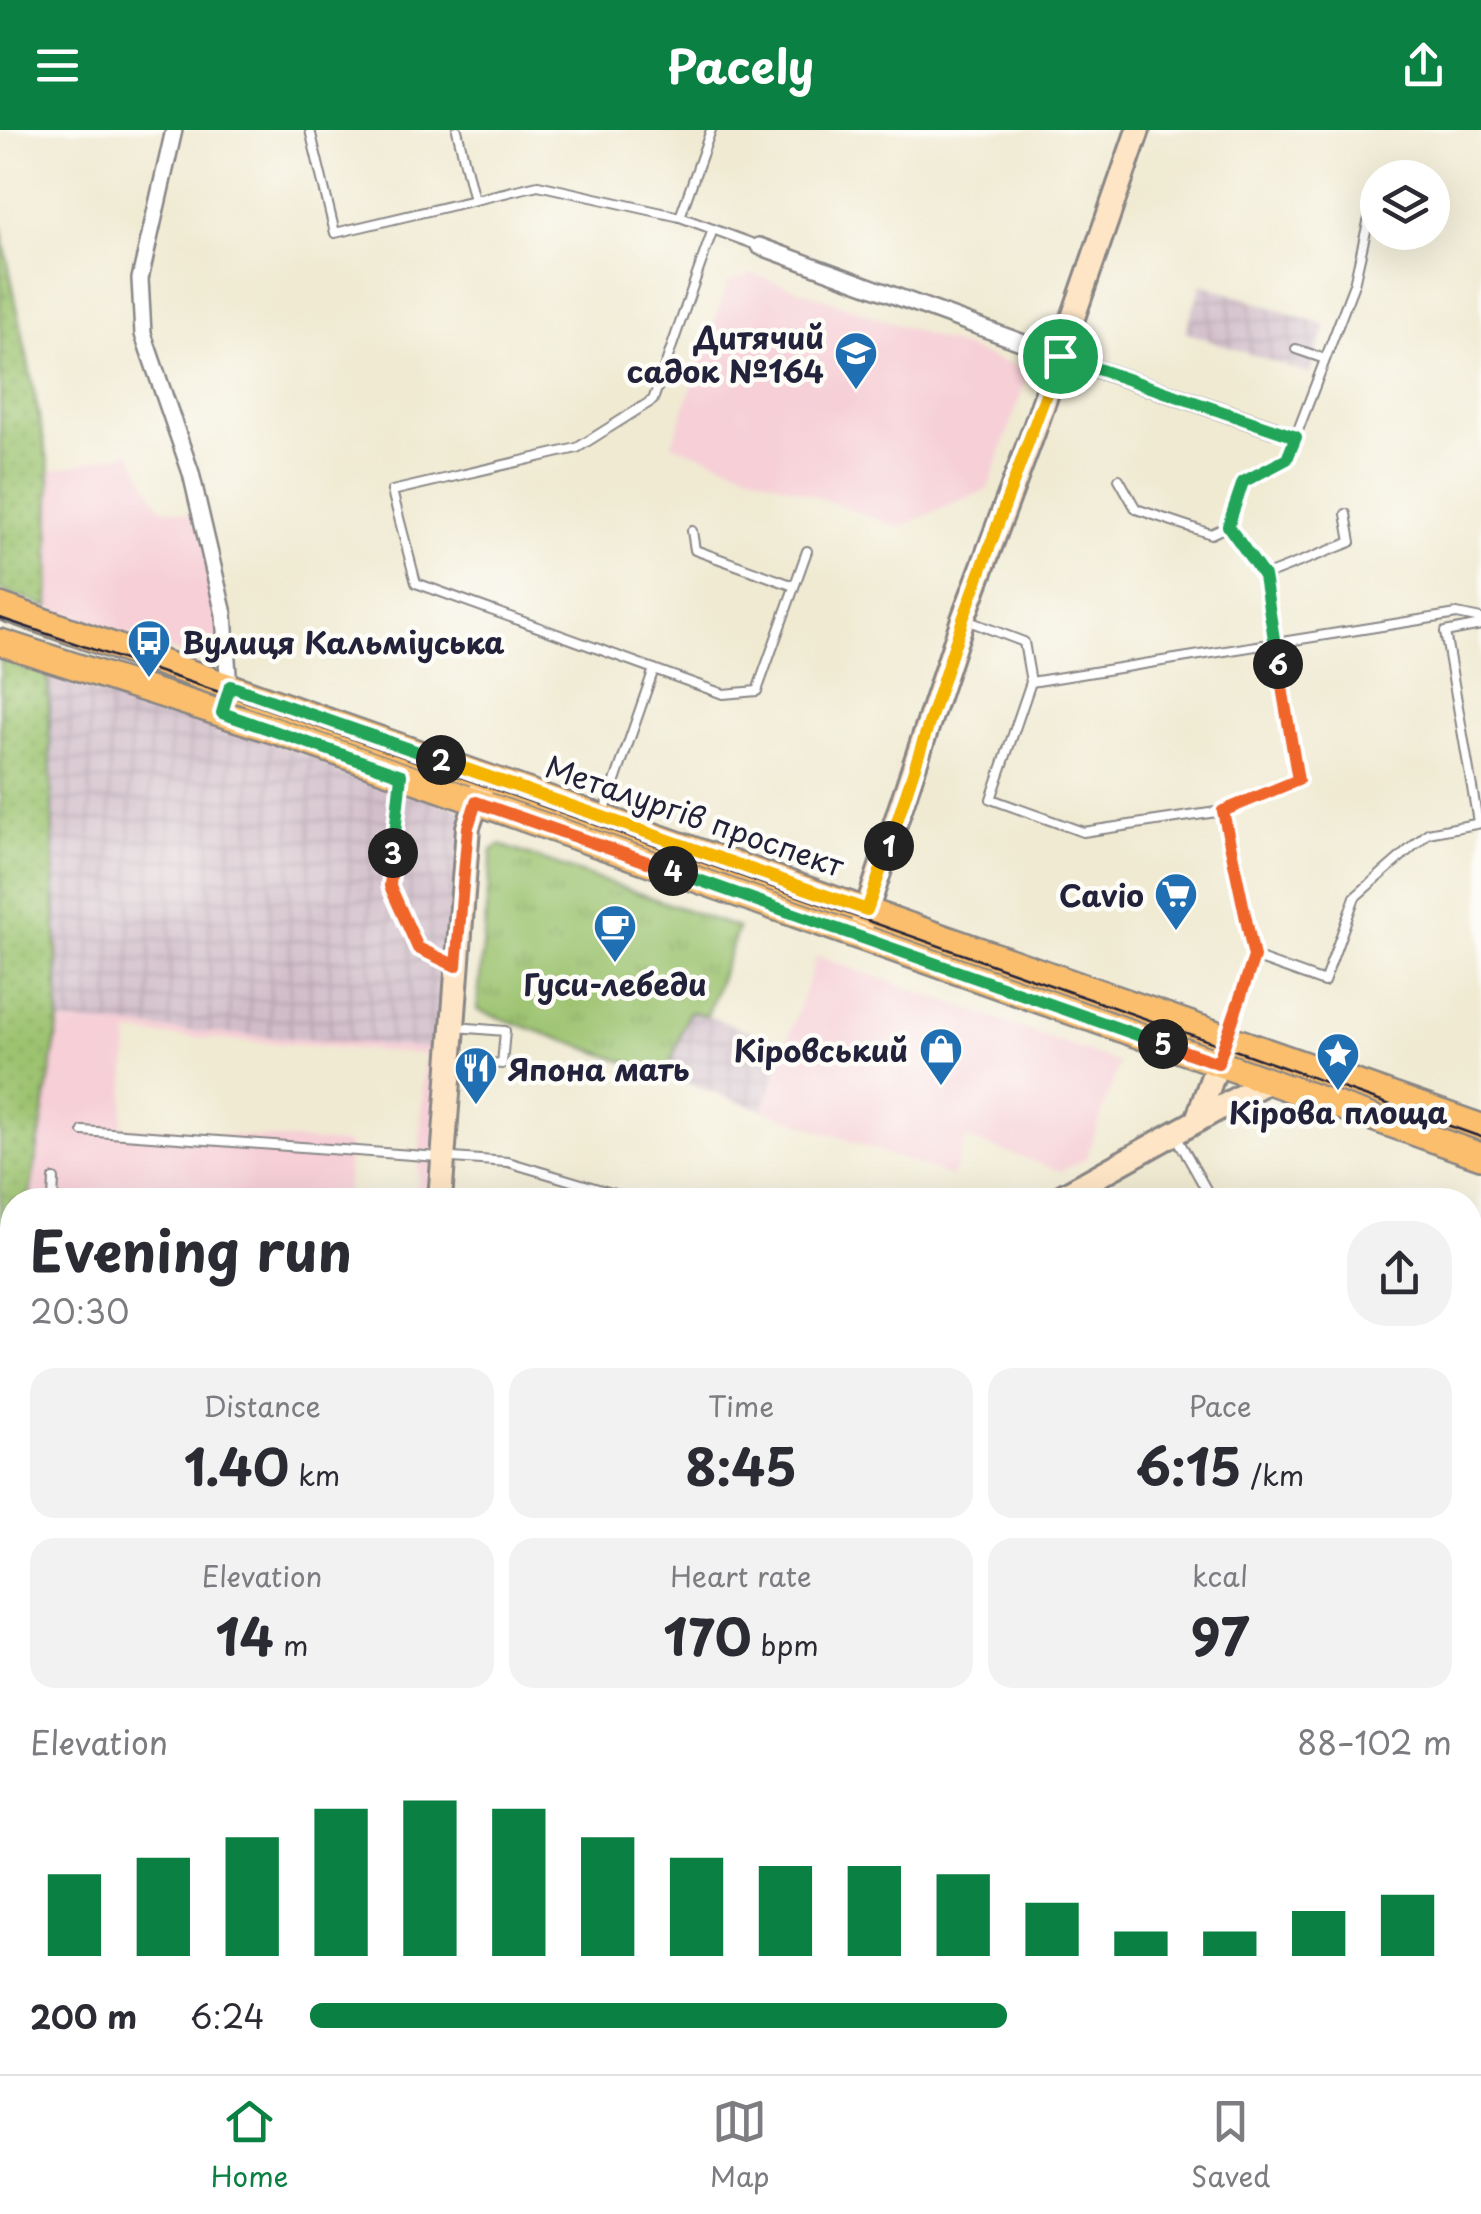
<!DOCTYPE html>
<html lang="en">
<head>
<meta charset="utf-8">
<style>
	body { margin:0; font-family:"Playpen Sans",sans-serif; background:#f2f2f3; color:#2b2b33; height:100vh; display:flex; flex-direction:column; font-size:38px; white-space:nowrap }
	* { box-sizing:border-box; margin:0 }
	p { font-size:32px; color:#7c7c81 }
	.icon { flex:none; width:55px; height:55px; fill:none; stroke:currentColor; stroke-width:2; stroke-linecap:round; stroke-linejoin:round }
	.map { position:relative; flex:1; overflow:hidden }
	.details { position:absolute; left:0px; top:1058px; width:1482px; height:888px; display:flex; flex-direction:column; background:#fff; border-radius:40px 40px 0 0; box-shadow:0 10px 40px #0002 }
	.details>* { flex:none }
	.fabs { position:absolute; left:1360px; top:30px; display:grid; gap:20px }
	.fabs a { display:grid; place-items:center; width:90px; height:90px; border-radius:50%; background:#fff; box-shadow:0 10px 40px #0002; font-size:50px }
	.pin { position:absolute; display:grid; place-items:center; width:85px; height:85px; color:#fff; margin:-42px; border:5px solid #fff; border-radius:50%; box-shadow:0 2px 10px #0007 }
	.km { position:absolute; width:50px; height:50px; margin:-25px; border-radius:50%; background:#222; color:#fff; font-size:28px; line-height:50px; text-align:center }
	.round { display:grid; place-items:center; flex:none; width:105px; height:105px; border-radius:40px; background:#f2f2f3 }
	.headline { display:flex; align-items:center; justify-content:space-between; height:170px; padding:0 30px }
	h1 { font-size:55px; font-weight:700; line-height:75px }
	.stats { display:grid; grid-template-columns:repeat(3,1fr); gap:15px; height:170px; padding:10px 30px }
	.stats div { display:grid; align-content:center; border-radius:25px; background:#f2f2f3; text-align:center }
	.stats b { font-size:50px; font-weight:700 }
	.stats small { font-size:28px; font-weight:400 }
	.stats p { font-size:28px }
	.chart { height:280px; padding:20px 30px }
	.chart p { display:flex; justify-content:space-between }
	.chart svg { width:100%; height:180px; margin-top:10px; stroke:#0b8043; stroke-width:6 }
	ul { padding:0 30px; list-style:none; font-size:32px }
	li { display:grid; grid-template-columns:160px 120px 1fr; align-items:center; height:75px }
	li i { height:25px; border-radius:12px; background:#0b8043 }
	header { display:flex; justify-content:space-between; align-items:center; height:130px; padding:0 30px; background:#0b8043; color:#fff; font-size:45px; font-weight:700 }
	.menu { display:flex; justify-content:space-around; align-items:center; height:140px; border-top:2px solid #e1e1e2; background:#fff; font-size:28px; color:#7c7c81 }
	.menu a { display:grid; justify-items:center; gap:5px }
	.menu .current { color:#0b8043 }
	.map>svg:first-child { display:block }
	.built { fill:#f6cfd7 }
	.industrial { fill:url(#industrial-grid) }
	.grass { fill:url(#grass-dots); stroke:#5f7255; stroke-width:2.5 }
	.park { fill:url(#park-tufts); stroke:#5f7255; stroke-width:2.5 }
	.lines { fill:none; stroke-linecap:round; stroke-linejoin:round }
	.lane-casing { stroke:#898686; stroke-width:12 }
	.street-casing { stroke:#898686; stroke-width:20 }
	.secondary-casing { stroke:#898686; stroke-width:28 }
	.primary-casing { stroke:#898686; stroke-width:30 }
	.lane { stroke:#fff; stroke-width:8 }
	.street { stroke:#fff; stroke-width:15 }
	.secondary { stroke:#fde5c5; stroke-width:22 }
	.primary { stroke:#fabe6d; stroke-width:25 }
	.tram { stroke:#22223b; stroke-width:2.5 }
	.split-1-casing { stroke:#fff; stroke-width:20 }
	.split-2-casing { stroke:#fff; stroke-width:20 }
	.split-3-casing { stroke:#fff; stroke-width:20 }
	.split-4-casing { stroke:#fff; stroke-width:20 }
	.split-5-casing { stroke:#fff; stroke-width:20 }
	.split-6-casing { stroke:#fff; stroke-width:20 }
	.split-7-casing { stroke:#fff; stroke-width:20 }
	.split-1 { stroke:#f5b400; stroke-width:12 }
	.split-2 { stroke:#f5b400; stroke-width:12 }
	.split-3 { stroke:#22a559; stroke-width:12 }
	.split-4 { stroke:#f0652b; stroke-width:12 }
	.split-5 { stroke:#22a559; stroke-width:12 }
	.split-6 { stroke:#f0652b; stroke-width:12 }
	.split-7 { stroke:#22a559; stroke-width:12 }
	.labels { text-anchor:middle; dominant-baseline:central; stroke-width:9; stroke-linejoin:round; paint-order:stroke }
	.poi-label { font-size:30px; font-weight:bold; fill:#22223b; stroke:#fdfcf7; text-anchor:end }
	.street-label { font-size:30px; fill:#22223b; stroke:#fdfcf7 }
</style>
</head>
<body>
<header><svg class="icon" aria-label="menu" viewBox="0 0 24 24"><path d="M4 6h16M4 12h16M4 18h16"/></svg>Pacely<svg class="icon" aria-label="share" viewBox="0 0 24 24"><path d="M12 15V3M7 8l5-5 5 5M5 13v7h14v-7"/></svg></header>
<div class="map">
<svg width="1481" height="1944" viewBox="0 0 1481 1944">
	<defs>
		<pattern id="industrial-grid" width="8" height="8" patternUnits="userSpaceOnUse" patternTransform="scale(2.5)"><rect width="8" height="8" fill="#d1bdc9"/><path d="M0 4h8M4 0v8" fill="none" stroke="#b3a2ae"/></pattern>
		<pattern id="grass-dots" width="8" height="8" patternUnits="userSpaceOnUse" patternTransform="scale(2.5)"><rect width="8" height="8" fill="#9cc36f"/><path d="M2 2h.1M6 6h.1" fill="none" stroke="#86a761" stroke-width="1.8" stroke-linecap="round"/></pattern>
		<pattern id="park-tufts" width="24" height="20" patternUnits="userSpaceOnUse" patternTransform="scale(2.5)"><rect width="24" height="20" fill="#9cc36f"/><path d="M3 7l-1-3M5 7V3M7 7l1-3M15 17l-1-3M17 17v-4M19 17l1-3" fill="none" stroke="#86a761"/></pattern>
	</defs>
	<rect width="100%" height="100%" fill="#fdfcf7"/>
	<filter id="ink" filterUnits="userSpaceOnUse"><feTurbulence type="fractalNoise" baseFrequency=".01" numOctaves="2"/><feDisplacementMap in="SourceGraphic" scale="20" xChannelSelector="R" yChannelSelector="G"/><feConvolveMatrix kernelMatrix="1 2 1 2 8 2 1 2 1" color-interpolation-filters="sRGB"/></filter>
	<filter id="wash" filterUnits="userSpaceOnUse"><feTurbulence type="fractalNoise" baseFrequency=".0048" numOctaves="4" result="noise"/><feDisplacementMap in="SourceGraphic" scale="40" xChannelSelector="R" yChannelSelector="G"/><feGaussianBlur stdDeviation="2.25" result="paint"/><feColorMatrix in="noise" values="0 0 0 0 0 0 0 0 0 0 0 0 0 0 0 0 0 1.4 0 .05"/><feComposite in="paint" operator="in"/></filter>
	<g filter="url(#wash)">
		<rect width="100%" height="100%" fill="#f0ead2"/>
		<g class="built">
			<path d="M 754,144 L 1029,241 L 988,359 L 899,397 L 672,314 L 728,153 Z"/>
			<path d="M 130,322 L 160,377 L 197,386 L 220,485 L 225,539 L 49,477 L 50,341 Z"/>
			<path d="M 817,826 L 1119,933 L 1086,1029 L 1061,1041 L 966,1008 L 952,1047 L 763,980 Z"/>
			<path d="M 59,891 L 442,919 L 432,1070 L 417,1070 L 425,924 L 129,903 L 122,997 L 349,1014 L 346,1070 L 29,1070 Z"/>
		</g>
		<g class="industrial">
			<path d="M 1202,154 L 1326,196 L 1309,244 L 1185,202 Z"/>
			<path d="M 48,545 L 162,582 L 192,583 L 464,680 L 442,919 L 59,891 Z"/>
			<path d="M 690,880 L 786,914 L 763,980 L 666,946 Z"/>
			<path d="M 144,1933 L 296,1933 L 265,1944 L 149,1944 Z"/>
			<path d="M 333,1933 L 514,1933 L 517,1944 L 302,1944 Z"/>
		</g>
		<g class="grass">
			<path d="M 0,93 L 50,341 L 49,477 L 0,460 Z"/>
			<path d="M 0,529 L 48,545 L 59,891 L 29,1070 L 12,1070 L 12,1433 L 0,1434 Z"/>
		</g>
		<path class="park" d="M 500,715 L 738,798 L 707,886 L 689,881 L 666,946 L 477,880 L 492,720 Z"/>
	</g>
	<g filter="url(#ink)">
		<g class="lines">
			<g class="lane-casing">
				<g id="lane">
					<path d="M 310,0 L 335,103 L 538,55 L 680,87 L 759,116"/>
					<path d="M 457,0 L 474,70"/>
					<path d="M 680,87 L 711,0"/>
					<path d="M 713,99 L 653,270 L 577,318 L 392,361 L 416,453 L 723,564 L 757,561 L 807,421"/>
					<path d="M 1296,219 L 1325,229"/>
					<path d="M 1119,349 L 1136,379 L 1211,404 L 1228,396 L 1243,352 L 1287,329 L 1354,154 L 1371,79"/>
					<path d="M 692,401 L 695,420 L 794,456"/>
					<path d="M 1264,446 L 1351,412 L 1346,384"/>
					<path d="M 966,490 L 1024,512 L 1031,552 L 991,669 L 1083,702 L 1223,681 L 1298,650 L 1264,446 L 1228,396"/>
					<path d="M 1031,552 L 1457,484 L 1481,489"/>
					<path d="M 401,652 L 390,756 L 418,818 L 452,834"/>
					<path d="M 1223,681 L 1254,827 L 1228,904"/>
					<path d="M 603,686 L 654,539"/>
					<path d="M 1478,692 L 1445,502 L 1481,495"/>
					<path d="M 1254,827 L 1324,852 L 1355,767 L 1428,703 L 1481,693"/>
					<path d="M 456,897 L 505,901 L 502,934 L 489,933"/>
					<path d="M 453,931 L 472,932"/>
					<path d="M 83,1001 L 508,1032 L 625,1067"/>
					<path d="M 1175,1004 L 1212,1070"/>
					<path d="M 53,1070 L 54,1049"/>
					<path d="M 0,1475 L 12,1496"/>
					<path d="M 1470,1910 L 1481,1864"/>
					<path d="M 64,1944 L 80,1938"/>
					<path d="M 820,1944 L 824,1932"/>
					<path d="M 1462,1944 L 1465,1932"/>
				</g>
			</g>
			<g class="street-casing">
				<g id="street">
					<path d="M 174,0 L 140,149 L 143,204 L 191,343 L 224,484 L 229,560"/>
					<path d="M 759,116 L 1059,226 L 1273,299"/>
					<path d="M 0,1691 L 12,1684"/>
					<path d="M 663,1932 L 665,1944"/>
					<path d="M 542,1944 L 572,1932"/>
				</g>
			</g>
			<g class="secondary-casing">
				<g id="secondary">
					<path d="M 858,806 L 963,489 L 1033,303 L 1138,0"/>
					<path d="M 1197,990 L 1223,918"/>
					<path d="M 440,1070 L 468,697 L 482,657"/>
					<path d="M 1055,1070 L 1268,951"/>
					<path d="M 0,1442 L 12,1441"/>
					<path d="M 1470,1548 L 1481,1503"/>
					<path d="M 1470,1648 L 1481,1603"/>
					<path d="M 1271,1932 L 1300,1944"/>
					<path d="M 1093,1944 L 1095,1932"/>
					<path d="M 1373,1944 L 1376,1932"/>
					<path d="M 1397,1944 L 1400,1932"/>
				</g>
			</g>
			<g class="primary-casing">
				<g id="primary">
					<path d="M 0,476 L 1481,997"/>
					<path d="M 0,512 L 279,602 L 1481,1026"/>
				</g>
			</g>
			<use href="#lane" class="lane"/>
			<use href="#street" class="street"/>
			<use href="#secondary" class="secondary"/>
			<use href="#primary" class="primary"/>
			<g class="tram">
				<path d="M 0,488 L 228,565 L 1481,1007"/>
				<path d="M 1470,1738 L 1481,1692"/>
				<path d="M 1470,1782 L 1481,1736"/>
				<path d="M 1432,1944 L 1434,1932"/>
			</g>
		</g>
	</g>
	<g class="lines" filter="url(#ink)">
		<g class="split-1-casing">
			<path id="split-1" d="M 889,716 L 963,489 L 1060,226"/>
		</g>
		<g class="split-2-casing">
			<path id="split-2" d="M 441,630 L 867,780 L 889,716"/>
		</g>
		<g class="split-3-casing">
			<path id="split-3" d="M 393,723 L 401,645 L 222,583 L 230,556 L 441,630"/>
		</g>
		<g class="split-4-casing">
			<path id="split-4" d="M 393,723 L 390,756 L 418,818 L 456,836 L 468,697 L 476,672 L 673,741"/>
		</g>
		<g class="split-5-casing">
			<path id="split-5" d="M 673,741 L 1163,914"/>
		</g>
		<g class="split-6-casing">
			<path id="split-6" d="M 1163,914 L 1218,933 L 1254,827 L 1223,681 L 1298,650 L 1278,534"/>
		</g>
		<g class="split-7-casing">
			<path id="split-7" d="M 1060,226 L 1296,307 L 1287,329 L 1243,352 L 1228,396 L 1264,446 L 1278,534"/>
		</g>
		<use href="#split-1" class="split-1"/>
		<use href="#split-2" class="split-2"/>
		<use href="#split-3" class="split-3"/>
		<use href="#split-4" class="split-4"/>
		<use href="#split-5" class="split-5"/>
		<use href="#split-6" class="split-6"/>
		<use href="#split-7" class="split-7"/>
	</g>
	<defs>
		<g id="school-pin" transform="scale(2.25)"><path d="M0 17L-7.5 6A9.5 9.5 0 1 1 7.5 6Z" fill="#1f6fb2" stroke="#fdfcf7"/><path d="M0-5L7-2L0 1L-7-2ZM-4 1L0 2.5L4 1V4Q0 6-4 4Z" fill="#fff"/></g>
		<g id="bus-pin" transform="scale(2.25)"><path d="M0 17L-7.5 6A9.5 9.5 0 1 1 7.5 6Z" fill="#1f6fb2" stroke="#fdfcf7"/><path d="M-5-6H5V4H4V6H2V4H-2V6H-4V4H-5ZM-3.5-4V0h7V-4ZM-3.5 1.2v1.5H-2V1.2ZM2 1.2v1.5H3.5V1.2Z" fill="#fff"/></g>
		<g id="supermarket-pin" transform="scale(2.25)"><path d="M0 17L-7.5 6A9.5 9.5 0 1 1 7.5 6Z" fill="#1f6fb2" stroke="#fdfcf7"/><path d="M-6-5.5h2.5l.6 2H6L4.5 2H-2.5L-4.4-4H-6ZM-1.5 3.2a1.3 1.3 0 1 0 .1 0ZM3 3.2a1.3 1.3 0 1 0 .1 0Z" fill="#fff"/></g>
		<g id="cafe-pin" transform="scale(2.25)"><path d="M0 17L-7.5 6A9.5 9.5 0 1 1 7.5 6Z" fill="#1f6fb2" stroke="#fdfcf7"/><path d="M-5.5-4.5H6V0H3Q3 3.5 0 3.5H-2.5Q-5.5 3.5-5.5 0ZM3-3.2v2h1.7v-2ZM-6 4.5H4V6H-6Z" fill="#fff"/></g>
		<g id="shop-pin" transform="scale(2.25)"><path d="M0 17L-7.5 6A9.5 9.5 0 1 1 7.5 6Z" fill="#1f6fb2" stroke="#fdfcf7"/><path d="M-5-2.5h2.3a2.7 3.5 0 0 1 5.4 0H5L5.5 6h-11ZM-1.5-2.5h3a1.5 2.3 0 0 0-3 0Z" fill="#fff"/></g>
		<g id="sight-pin" transform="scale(2.25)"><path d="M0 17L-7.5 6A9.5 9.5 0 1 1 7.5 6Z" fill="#1f6fb2" stroke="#fdfcf7"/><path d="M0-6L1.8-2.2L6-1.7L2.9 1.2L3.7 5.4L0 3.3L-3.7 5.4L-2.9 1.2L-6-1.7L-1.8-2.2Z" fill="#fff"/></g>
		<g id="restaurant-pin" transform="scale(2.25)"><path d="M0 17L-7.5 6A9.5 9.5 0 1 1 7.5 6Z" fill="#1f6fb2" stroke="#fdfcf7"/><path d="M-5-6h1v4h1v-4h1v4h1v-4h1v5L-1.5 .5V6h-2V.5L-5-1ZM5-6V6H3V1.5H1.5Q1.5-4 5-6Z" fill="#fff"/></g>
	</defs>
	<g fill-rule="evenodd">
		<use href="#school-pin" x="856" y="223"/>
		<use href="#bus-pin" x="149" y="511"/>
		<use href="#supermarket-pin" x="1176" y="764"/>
		<use href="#cafe-pin" x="615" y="796"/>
		<use href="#shop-pin" x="941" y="919"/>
		<use href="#sight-pin" x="1338" y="924"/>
		<use href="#restaurant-pin" x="476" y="938"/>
	</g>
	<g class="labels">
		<g class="poi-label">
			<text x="824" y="206">Дитячий<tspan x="824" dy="34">садок №164</tspan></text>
			<text x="182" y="511" text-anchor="start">Вулиця Кальміуська</text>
			<text x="1144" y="764">Cavio</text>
			<text x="615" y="853" text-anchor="middle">Гуси-лебеди</text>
			<text x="908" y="919">Кіровський</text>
			<text x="508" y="938" text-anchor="start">Япона мать</text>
			<text x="1338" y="981" text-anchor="middle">Кірова площа</text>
		</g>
		<g class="street-label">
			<text transform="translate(695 685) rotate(19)">Металургів проспект</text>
		</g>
	</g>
</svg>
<div class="fabs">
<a><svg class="icon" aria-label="layers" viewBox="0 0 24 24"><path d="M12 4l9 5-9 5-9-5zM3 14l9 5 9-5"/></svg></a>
</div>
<div class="pin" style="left:1060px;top:226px;background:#1e9e55"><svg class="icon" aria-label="arrive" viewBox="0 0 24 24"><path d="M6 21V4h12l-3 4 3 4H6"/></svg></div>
<b class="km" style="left:889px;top:716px">1</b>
<b class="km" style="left:441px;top:630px">2</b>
<b class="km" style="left:393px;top:723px">3</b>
<b class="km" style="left:673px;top:741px">4</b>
<b class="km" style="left:1163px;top:914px">5</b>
<b class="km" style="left:1278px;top:534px">6</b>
<section class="details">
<div class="headline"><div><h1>Evening run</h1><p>20:30</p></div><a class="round"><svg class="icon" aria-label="share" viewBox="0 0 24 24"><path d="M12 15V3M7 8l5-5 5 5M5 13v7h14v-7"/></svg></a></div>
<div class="stats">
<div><p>Distance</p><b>1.40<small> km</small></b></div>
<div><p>Time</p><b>8:45</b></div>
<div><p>Pace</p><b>6:15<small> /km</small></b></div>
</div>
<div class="stats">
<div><p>Elevation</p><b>14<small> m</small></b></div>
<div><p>Heart rate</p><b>170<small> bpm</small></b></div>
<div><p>kcal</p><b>97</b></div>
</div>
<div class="chart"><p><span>Elevation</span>88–102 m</p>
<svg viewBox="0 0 160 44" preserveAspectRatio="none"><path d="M5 44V24M15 44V20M25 44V15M35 44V8M45 44V6M55 44V8M65 44V15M75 44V20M85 44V22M95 44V22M105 44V24M115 44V31M125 44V38M135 44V38M145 44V33M155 44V29"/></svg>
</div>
<ul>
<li><b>200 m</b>6:24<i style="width:61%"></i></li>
</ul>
</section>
</div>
<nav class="menu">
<a class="current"><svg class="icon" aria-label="home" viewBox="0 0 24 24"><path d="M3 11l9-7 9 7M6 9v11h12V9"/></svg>Home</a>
<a><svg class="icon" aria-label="map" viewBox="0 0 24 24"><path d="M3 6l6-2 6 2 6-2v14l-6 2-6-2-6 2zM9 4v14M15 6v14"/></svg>Map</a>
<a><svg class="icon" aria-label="saved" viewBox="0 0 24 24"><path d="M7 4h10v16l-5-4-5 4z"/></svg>Saved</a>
</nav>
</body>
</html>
